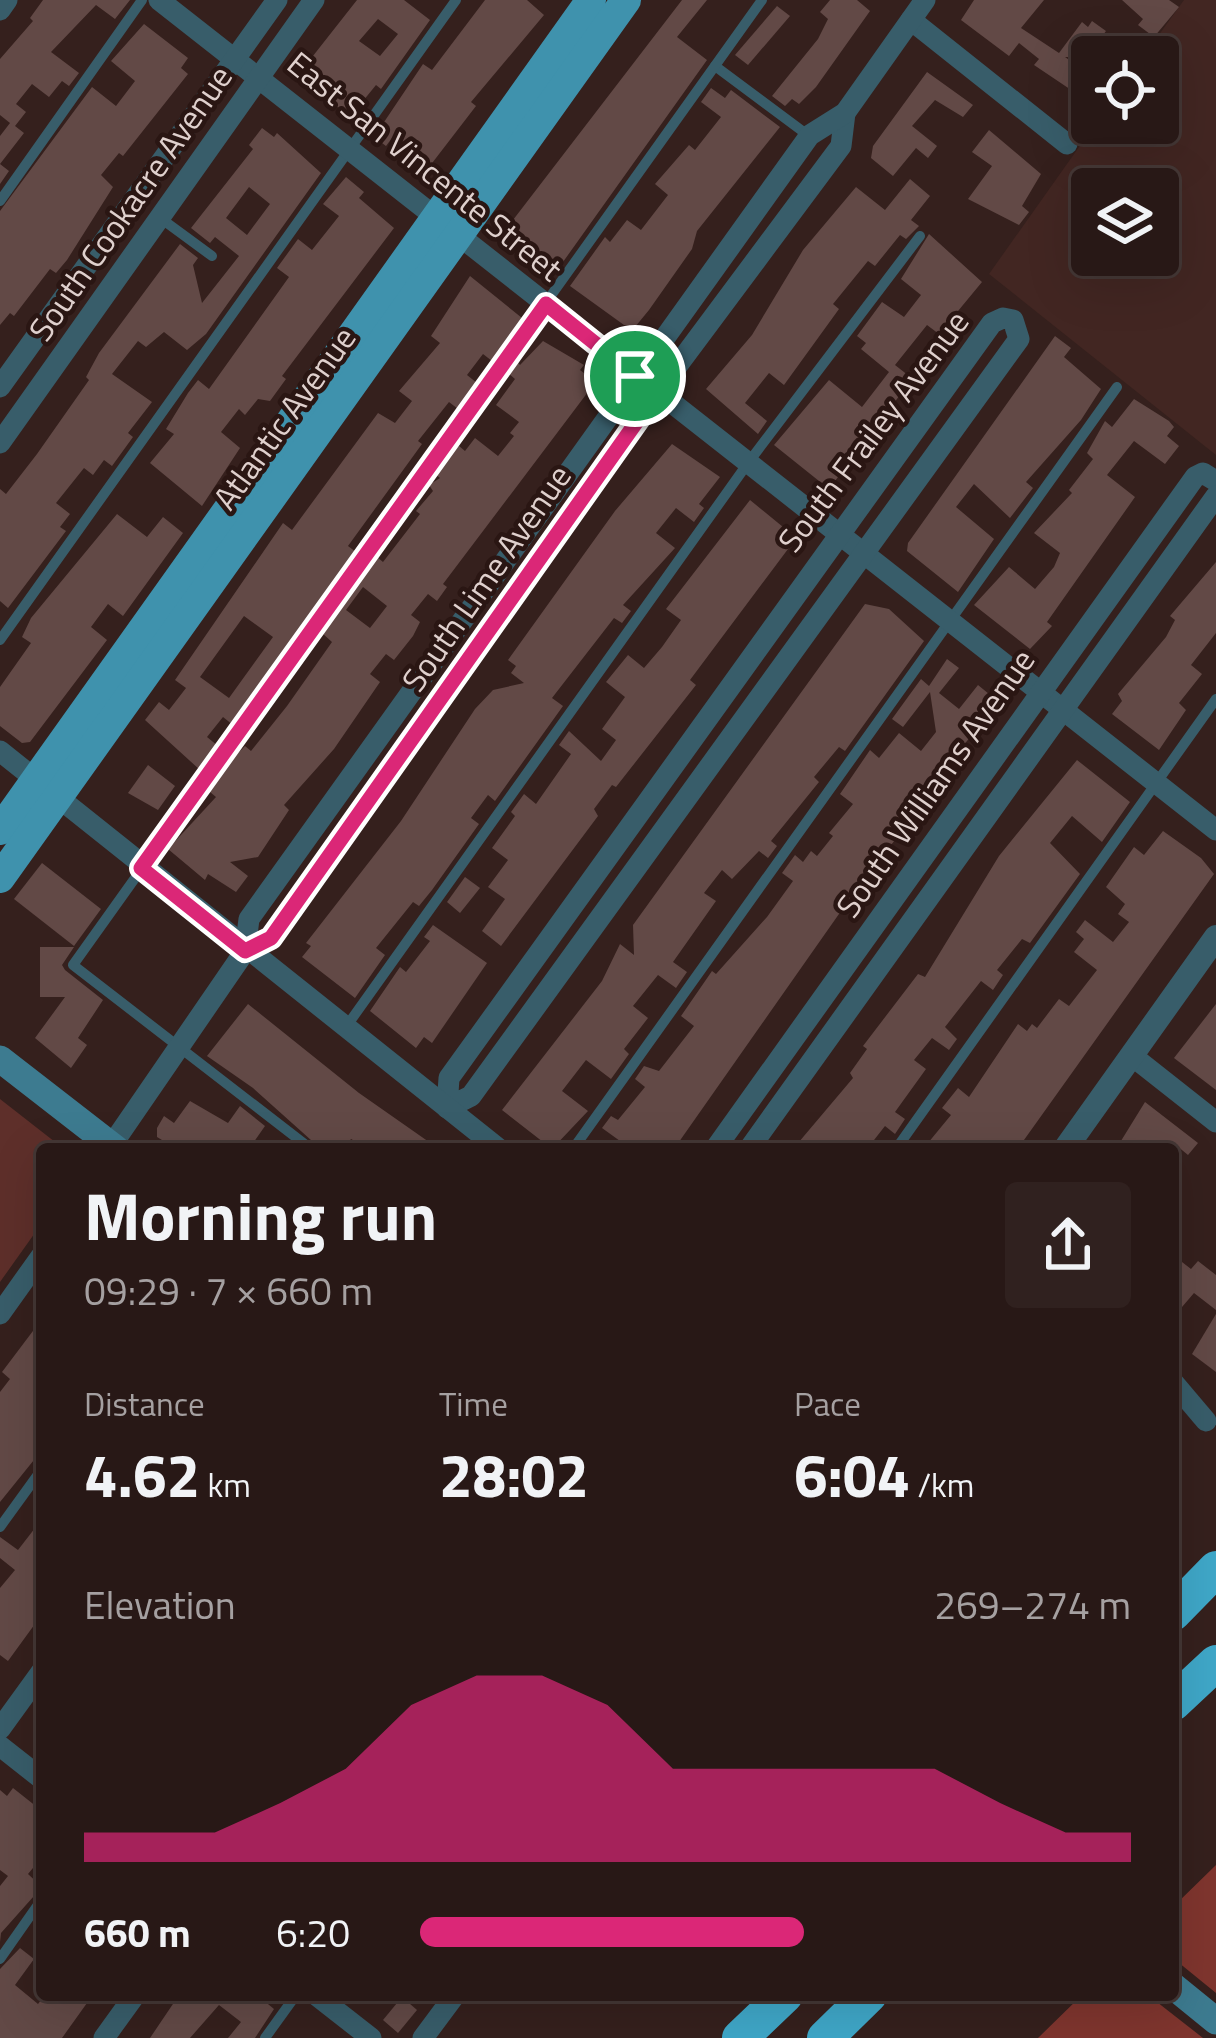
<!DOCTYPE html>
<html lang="en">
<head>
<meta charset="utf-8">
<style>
	body { margin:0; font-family:"Titillium Web",sans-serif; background:#30211f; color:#f1f3f6; height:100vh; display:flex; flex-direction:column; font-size:45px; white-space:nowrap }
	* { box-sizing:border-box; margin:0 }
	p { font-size:39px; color:#a5a0a1 }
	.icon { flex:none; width:66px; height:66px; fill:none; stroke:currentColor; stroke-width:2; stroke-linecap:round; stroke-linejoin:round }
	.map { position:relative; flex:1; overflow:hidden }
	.sheet { position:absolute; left:36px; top:1143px; width:1143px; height:858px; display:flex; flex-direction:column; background:#281816; border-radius:12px; box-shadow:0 12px 48px #0002,0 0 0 3px #443735 }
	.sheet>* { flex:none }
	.fabs { position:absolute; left:1071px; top:36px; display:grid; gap:24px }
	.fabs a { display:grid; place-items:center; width:108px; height:108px; border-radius:12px; background:#281816; box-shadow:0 12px 48px #0002,0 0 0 3px #443735; font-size:60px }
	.pin { position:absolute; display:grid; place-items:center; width:102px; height:102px; color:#fff; margin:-51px; border:6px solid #fff; border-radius:50%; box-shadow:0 3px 12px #0007 }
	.round { display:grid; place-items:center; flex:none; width:126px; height:126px; border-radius:12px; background:#30211f }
	.summary { display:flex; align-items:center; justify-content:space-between; height:204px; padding:0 48px }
	h1 { font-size:66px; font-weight:700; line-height:90px }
	.figures { display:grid; grid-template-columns:repeat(3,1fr); gap:18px; height:204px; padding:12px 48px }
	.figures div { display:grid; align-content:center }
	.figures b { font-size:60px; font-weight:700 }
	.figures small { font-size:33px; font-weight:400 }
	.figures p { font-size:33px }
	.chart { height:336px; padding:24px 48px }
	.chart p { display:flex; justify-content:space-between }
	.chart svg { width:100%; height:216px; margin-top:12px; fill:#db2777; opacity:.7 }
	ul { padding:0 48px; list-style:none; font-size:39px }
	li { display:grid; grid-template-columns:192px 144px 1fr; align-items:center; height:90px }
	li i { height:30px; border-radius:15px; background:#db2777 }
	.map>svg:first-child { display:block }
	.built { fill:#422622; fill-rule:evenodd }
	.green { fill:#5e2f2a }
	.water { fill:#7f352e }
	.pier { fill:#35201d }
	.building { fill:#624946; fill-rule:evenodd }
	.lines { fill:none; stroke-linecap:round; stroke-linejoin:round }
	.service { stroke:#385d6a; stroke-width:10 }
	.minor { stroke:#385d6a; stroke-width:21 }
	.tertiary { stroke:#385d6a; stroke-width:24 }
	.secondary { stroke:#3d7b90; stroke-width:27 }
	.primary { stroke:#3f92ad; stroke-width:30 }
	.motorway { stroke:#3fa7c8; stroke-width:36 }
	.route-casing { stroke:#fff; stroke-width:24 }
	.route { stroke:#db2777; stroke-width:15 }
	.labels { text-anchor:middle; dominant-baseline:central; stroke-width:9; stroke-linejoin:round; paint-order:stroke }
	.street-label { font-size:33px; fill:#dfd0cd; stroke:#2a1613 }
</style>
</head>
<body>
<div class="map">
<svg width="1216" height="2038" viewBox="0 0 1216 2038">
	<rect width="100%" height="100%" fill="#35201d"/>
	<path class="built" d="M 1184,0 L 1216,0 L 1216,455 L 989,274 L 1096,123 L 1158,123 L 1158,57 L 1143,57 ZM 1092,189 L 1158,189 L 1158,255 L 1092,255 Z"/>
	<path class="green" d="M 0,1099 L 64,1149 L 42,1149 L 42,1223 L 0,1282 Z"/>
	<path class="water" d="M 1216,1865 L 1216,2038 L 1038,2038 L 1082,1995 L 1173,1995 L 1173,1907 Z"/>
	<path class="pier" d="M 1173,1958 L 1216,1993 L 1216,2038 L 1203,2038 L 1148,1995 L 1173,1995 Z"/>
	<g class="building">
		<path d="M 43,0 L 130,0 L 115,19 L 96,5 L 51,52 L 79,73 L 69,86 L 62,81 L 49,97 L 32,84 L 16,104 L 26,112 L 15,126 L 24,133 L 0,164 L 9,171 L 0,184 L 0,136 L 10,123 L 0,115 L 0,59 L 33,21 L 30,18 Z"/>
		<path d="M 357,0 L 404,0 L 430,20 L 381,89 L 376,85 L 350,117 L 298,75 ZM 378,19 L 398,34 L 380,56 L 359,41 Z"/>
		<path d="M 485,0 L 527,0 L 544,15 L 471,102 L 476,106 L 426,171 L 392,138 L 386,146 L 374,137 L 423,64 L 432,70 Z"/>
		<path d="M 682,0 L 707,0 L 677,37 L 707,60 L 553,276 L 500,237 Z"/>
		<path d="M 830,0 L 857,0 L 870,11 L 816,87 L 799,104 L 792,99 L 785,106 L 772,96 L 818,39 L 828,19 L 820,12 Z"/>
		<path d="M 974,0 L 1044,0 L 1021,28 L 1059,53 L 1082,22 L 1088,27 L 1092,21 L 1106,31 L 1098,42 L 1120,57 L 1065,57 L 1092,76 L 1092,104 L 1034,65 L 1039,59 L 1019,43 L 1009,56 L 961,20 Z"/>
		<path d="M 1122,0 L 1169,0 L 1179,7 L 1154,37 L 1138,25 L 1143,19 Z"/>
		<path d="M 777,6 L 790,16 L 748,65 L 735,55 Z"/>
		<path d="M 144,24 L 188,58 L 181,68 L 188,74 L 123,156 L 119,153 L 101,175 L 113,187 L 67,260 L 56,273 L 50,269 L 14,316 L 10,313 L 0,325 L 0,211 L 92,87 L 116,106 L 135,81 L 111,61 Z"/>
		<path d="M 927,72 L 973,105 L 963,117 L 935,100 L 912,126 L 937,146 L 928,158 L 916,148 L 893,176 L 871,158 L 873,146 Z"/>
		<path d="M 711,88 L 725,98 L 731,90 L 780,127 L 697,231 L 692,249 L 649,310 L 635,327 L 624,325 L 570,286 L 605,237 L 610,242 L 627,220 L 641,230 L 668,195 L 655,184 L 689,145 L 695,150 L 721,117 L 701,102 Z"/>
		<path d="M 262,128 L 274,137 L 277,133 L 321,173 L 206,334 L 187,350 L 164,332 L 146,347 L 138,341 L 112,374 L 152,402 L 128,433 L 133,437 L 112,466 L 104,460 L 93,475 L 84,468 L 56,503 L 70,514 L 60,527 L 66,531 L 8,608 L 0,601 L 0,489 L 6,494 L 37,454 L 89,380 L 86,377 L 99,353 L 180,244 L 198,258 L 193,265 L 202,303 L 239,256 L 215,237 L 210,243 L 191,228 L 253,149 L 249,145 ZM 249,187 L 270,204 L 247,235 L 226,218 Z"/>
		<path d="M 989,130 L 1041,174 L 1022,206 L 1029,212 L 1019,225 L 968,199 L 992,166 L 972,152 Z"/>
		<path d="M 346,177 L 364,192 L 359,198 L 394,228 L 282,376 L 286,379 L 270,401 L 258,399 L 245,415 L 239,409 L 221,432 L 240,448 L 202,506 L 150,463 L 174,434 L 166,429 L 188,393 L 198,380 L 209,389 L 289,277 L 277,268 L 298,239 L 312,250 L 339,216 L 323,204 Z"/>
		<path d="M 910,179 L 930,196 L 911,220 L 919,226 L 906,239 L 900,235 L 875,266 L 868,261 L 833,304 L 839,309 L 784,385 L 769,373 L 745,403 L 767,421 L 758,434 L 706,389 L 752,335 L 803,250 L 856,187 L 885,210 Z"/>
		<path d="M 929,234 L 982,282 L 939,334 L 927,325 L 895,365 L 909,376 L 906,387 L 829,489 L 774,445 L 829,380 L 862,407 L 889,372 L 861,349 L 866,343 L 857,336 L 882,302 L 904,317 L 921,295 L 901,279 Z"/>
		<path d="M 470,276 L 522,318 L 492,361 L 483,354 L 467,375 L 477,383 L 458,409 L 449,402 L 418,441 L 422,444 L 348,546 L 356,552 L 233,725 L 223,717 L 207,737 L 218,746 L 200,770 L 145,720 L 159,702 L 169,710 L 186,688 L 175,680 L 283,523 L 292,530 L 378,413 L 395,423 L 412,401 L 399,391 L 440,343 L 431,336 ZM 244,616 L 273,637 L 229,698 L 200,677 Z"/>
		<path d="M 1055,336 L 1071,348 L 1064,357 L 1101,389 L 1081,420 L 1026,482 L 1033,488 L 1010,518 L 974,484 L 956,507 L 994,539 L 958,592 L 907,551 L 908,543 Z"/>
		<path d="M 543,341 L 584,365 L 580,370 L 593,380 L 591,388 L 443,584 L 447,587 L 437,601 L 428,594 L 411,615 L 420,622 L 413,636 L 394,660 L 386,654 L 370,674 L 380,682 L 334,749 L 284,805 L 289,810 L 258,857 L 230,862 L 248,876 L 236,892 L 208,874 L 205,880 L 168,849 L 216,797 L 210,792 L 233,758 L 245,746 L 251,751 L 287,706 L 332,642 L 322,633 L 377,557 L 383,562 L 420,514 L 416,511 L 433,491 L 429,485 L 440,478 L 435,474 L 449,456 L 459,446 L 465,451 L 475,438 L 498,456 L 514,436 L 510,433 L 519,422 L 496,405 L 515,379 L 508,373 L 516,361 L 520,365 ZM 363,587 L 387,606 L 370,628 L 346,610 Z"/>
		<path d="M 1134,399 L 1169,421 L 1174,427 L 1167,436 L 1179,446 L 1165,464 L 1134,441 L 1107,475 L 1135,497 L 1047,622 L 1052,626 L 1030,649 L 974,605 L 1009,567 L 1035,589 L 1054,567 L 1060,553 L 1034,533 L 1072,493 L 1069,490 L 1093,459 L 1087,453 L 1105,421 L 1112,427 Z"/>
		<path d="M 672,444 L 720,477 L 699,504 L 704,508 L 694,522 L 676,508 L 656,533 L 675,548 L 623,605 L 631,611 L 622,623 L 614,618 L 552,698 L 563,706 L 495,801 L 488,795 L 471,818 L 479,824 L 432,890 L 419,906 L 413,902 L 376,948 L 385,955 L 355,998 L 302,957 L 311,946 L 306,943 L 401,821 L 475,709 L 493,690 L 524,683 L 511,673 L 516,666 L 508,660 L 615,511 Z"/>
		<path d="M 750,500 L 794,536 L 791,545 L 690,680 L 696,685 L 616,787 L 612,785 L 594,809 L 598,816 L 501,946 L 482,931 L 505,899 L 488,887 L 508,860 L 492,848 L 515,816 L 511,812 L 524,794 L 536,804 L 571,754 L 559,745 L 569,731 L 601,761 L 616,740 L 602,729 L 625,697 L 606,682 L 628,655 L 644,668 L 662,647 L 681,620 L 666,609 Z"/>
		<path d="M 117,514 L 147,537 L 163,517 L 183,533 L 123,616 L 108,604 L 91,627 L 107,640 L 30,742 L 22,743 L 0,726 L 0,687 L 31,643 L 22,637 L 31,618 Z"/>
		<path d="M 1216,562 L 1216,633 L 1191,665 L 1202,674 L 1179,703 L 1186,710 L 1159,750 L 1112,714 L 1122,701 L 1118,694 L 1166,637 L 1175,620 L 1170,616 Z"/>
		<path d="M 865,604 L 889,609 L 924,641 L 845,751 L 839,747 L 814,777 L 819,782 L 771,841 L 777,846 L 768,858 L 759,851 L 732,879 L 722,870 L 704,893 L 716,901 L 673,962 L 687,972 L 676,988 L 658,975 L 633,1006 L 648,1018 L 624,1049 L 629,1054 L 611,1079 L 586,1060 L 562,1091 L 588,1111 L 552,1149 L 502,1110 L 602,981 L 620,944 L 634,955 L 633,925 Z"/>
		<path d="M 947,659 L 959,668 L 939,693 L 959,709 L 978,685 L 989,694 L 990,705 L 973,726 L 977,729 L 937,777 L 933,791 L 853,894 L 674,1149 L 614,1149 L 620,1141 L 602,1128 L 611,1116 L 618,1120 L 645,1087 L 635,1079 L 644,1066 L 659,1071 L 694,1026 L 681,1016 L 712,971 L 716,974 L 767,917 L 793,881 L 782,873 L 795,855 L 803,862 L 811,851 L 817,856 L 833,836 L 829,833 L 853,804 L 840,794 L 870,750 L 879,758 L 899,733 L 921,751 L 936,732 L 930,692 L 903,727 L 892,719 L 921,679 L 929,686 Z"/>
		<path d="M 1077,760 L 1130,802 L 1102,842 L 1072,816 L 1050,843 L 1080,874 L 1030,943 L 1022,939 L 997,970 L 1003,975 L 993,990 L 981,981 L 945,1027 L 957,1039 L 949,1050 L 932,1038 L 914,1060 L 926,1069 L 895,1112 L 905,1119 L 895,1134 L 885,1126 L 867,1149 L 793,1149 L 853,1078 L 850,1073 L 867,1049 L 863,1046 L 918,974 L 925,977 L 999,856 Z"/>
		<path d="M 148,765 L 175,786 L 158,810 L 128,793 Z"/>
		<path d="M 1163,831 L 1201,858 L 1214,874 L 1024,1140 L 1017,1149 L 975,1149 L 966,1142 L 960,1149 L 923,1149 L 951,1115 L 942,1108 L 958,1088 L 969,1097 L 1018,1024 L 1027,1031 L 1032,1024 L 1037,1028 L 1059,999 L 1069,1006 L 1097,970 L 1074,952 L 1084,939 L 1076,932 L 1085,920 L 1113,942 L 1129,922 L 1118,914 L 1125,904 L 1106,887 L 1134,847 L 1144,855 Z"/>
		<path d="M 42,863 L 101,909 L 74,946 L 14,899 Z"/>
		<path d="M 465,877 L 480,888 L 460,913 L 447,902 Z"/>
		<path d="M 433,925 L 487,963 L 432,1043 L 424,1037 L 416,1048 L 370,1011 L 400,967 L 406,972 L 430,941 L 424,937 Z"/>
		<path d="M 40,947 L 74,947 L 62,965 L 65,970 L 103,1000 L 78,1038 L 87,1045 L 71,1068 L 35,1038 L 65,997 L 40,997 Z"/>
		<path d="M 248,1004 L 359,1093 L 439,1149 L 370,1149 L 351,1139 L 344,1149 L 321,1149 L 253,1088 L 207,1056 Z"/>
		<path d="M 1216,1004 L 1216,1090 L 1174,1058 Z"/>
		<path d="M 190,1101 L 228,1123 L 240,1106 L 265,1126 L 249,1149 L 177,1149 L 157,1137 L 157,1128 L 164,1116 L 174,1123 Z"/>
		<path d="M 1145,1102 L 1198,1143 L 1188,1155 L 1171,1141 L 1165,1149 L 1116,1149 Z"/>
		<path d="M 1173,1255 L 1191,1269 L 1198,1261 L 1216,1275 L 1216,1310 L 1194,1293 L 1182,1307 L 1173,1300 L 1180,1283 L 1173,1277 Z"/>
		<path d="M 1216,1314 L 1216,1372 L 1192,1354 Z"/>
		<path d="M 42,1319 L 42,1450 L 0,1502 L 0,1392 L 10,1379 L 2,1372 Z"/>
		<path d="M 42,1519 L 42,1604 L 35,1613 L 40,1617 L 8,1661 L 0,1655 L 0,1588 L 15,1570 L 0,1558 L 0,1537 L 18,1550 Z"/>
		<path d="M 13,1788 L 42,1811 L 42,1857 L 28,1874 L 42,1887 L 1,1933 L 0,1942 L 0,1886 L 8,1876 L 0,1870 L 0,1790 L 7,1796 Z"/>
		<path d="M 20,1948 L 34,1959 L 15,1985 L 38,2004 L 45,1995 L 76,1995 L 87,2003 L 62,2038 L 0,2038 L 0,1969 Z"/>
		<path d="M 179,1995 L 257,1995 L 274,2009 L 255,2038 L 228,2038 L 241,2022 L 219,2005 L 190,2038 L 150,2038 Z"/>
		<path d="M 402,1997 L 417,2010 L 398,2033 L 383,2020 Z"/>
	</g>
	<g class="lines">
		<g class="service">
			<path d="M 715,66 L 809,136"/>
			<path d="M 0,201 L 142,0"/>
			<path d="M 163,220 L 212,256"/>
			<path d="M 0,640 L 456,0"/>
			<path d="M 346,1027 L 748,463 L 920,236"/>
			<path d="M 311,1149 L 73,965 L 762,0"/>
			<path d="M 573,1149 L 1117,387"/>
			<path d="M 896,1149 L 1216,699"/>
			<path d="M 0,1527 L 42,1469"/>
			<path d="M 0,1959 L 42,1899"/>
			<path d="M 265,2038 L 296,1995"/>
		</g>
		<g class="minor">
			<path d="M 159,0 L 1216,830"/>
			<path d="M 0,10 L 7,0"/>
			<path d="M 911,20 L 1067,144"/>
			<path d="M 1003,318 L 1013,320 L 1019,339 L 471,1096 L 447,1108 L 449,1078 L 992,323 Z"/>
			<path d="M 0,387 L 277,0"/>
			<path d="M 0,443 L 314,0"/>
			<path d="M 0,751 L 499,1149"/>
			<path d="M 245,951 L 271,938 L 657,393 L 841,146 L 845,113"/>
			<path d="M 1131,1055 L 1216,1122"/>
			<path d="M 109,1149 L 245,951 L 249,919 L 810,135 L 845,113 L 925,0"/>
			<path d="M 715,1149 L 1195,477 L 1203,473 L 1216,481"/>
			<path d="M 749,1149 L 1216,496"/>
			<path d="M 0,1314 L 42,1255"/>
			<path d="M 1173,1382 L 1206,1421"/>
			<path d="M 0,1729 L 42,1671"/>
			<path d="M 0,1746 L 42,1779"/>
			<path d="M 316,1995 L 371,2038"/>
			<path d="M 104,2038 L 135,1995"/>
			<path d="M 423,2038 L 455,1995"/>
		</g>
		<path class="tertiary" d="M 1065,1149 L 1216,937"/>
		<g class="secondary">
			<path d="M 0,1059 L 116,1149"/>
			<path d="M 1173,1986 L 1216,2021"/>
		</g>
		<g class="primary">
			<path d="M 0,830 L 591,0"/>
			<path d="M 0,878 L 626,0"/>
		</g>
		<g class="motorway">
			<path d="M 1173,1613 L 1216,1569"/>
			<path d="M 1173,1703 L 1216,1663"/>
			<path d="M 740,2038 L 785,1995"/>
			<path d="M 825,2038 L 869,1995"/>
		</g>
	</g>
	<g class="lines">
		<g class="route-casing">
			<path id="route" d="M 546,304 L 657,393 L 271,938 L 245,951 L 141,868 Z"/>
		</g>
		<use href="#route" class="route"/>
	</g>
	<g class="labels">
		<g class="street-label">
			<text transform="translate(425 166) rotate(39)">East San Vincente Street</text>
			<text transform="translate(130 203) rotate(-55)">South Cookacre Avenue</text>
			<text transform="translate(284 418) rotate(-54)">Atlantic Avenue</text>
			<text transform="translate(873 431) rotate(-53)">South Frailey Avenue</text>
			<text transform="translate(486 578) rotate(-55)">South Lime Avenue</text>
			<text transform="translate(935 783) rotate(-55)">South Williams Avenue</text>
		</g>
	</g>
</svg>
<div class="fabs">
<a><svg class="icon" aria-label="locate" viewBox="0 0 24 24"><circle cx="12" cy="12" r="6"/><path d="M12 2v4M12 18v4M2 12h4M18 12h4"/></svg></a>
<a><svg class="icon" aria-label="layers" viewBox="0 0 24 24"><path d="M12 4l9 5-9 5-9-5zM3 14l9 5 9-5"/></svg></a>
</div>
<div class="pin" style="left:635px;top:376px;background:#1e9e55"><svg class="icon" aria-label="arrive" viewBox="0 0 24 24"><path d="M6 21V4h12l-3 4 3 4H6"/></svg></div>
<section class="sheet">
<div class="summary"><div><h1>Morning run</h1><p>09:29 · 7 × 660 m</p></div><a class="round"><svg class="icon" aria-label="share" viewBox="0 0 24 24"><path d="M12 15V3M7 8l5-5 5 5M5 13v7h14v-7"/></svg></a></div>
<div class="figures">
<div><p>Distance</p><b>4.62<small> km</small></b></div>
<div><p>Time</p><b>28:02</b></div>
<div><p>Pace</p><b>6:04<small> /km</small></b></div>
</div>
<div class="chart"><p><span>Elevation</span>269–274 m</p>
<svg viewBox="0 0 160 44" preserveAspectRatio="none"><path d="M0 44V38L10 38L20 38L30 32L40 25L50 12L60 6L70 6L80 12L90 25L100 25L110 25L120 25L130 25L140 32L150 38L160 38V44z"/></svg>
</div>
<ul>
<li><b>660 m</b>6:20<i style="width:54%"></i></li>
</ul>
</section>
</div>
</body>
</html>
